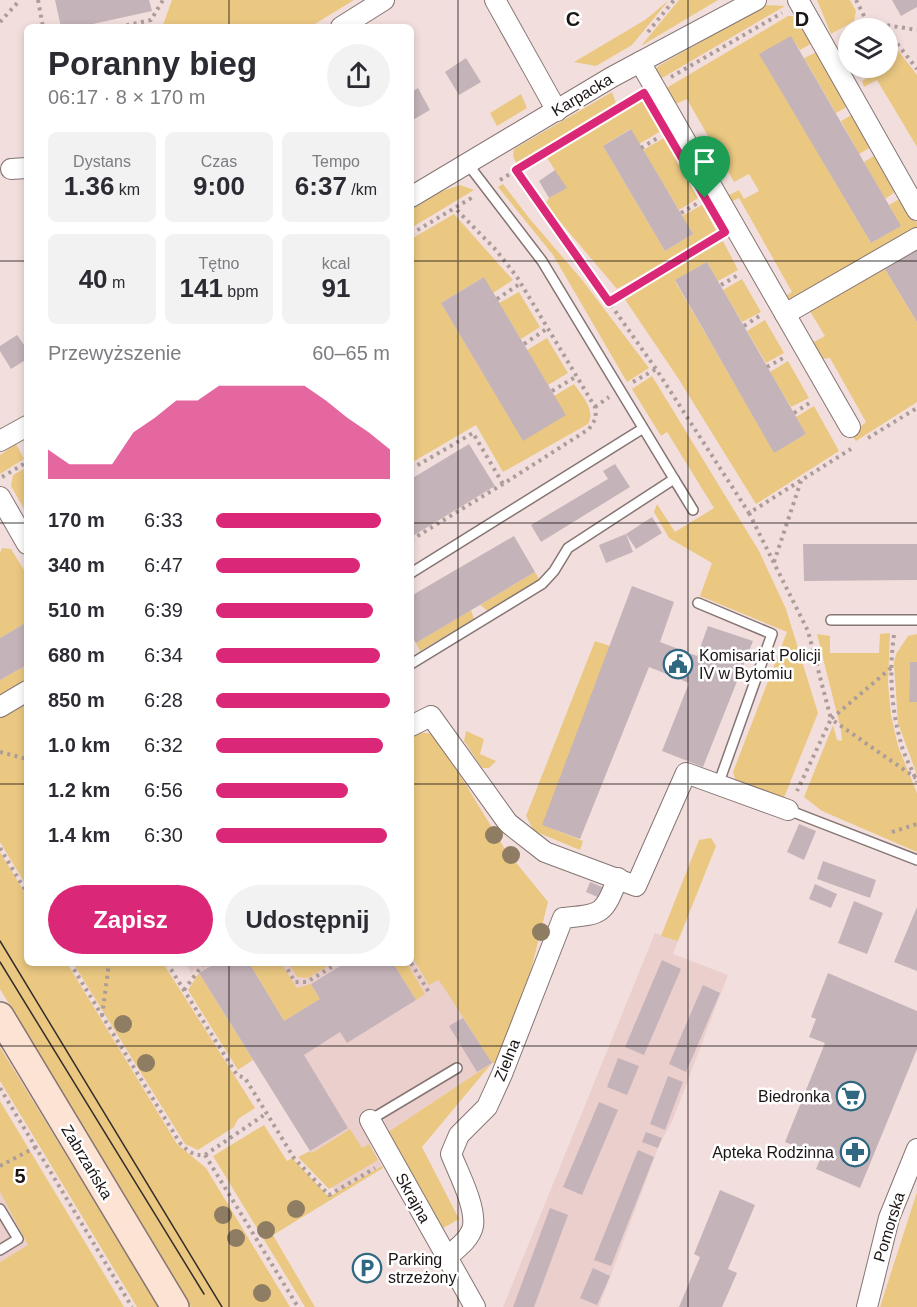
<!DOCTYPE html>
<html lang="pl">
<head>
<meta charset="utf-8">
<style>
	body { margin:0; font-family:Helvetica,sans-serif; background:#f2f2f3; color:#2b2b33; height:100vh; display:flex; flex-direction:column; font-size:22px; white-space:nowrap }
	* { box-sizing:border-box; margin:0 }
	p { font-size:20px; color:#7c7c81 }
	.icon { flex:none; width:33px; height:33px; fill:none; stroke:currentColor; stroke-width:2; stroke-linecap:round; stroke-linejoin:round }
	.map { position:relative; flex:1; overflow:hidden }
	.details { position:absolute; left:24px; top:24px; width:390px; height:942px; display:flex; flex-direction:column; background:#fff; border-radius:9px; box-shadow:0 3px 9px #0003 }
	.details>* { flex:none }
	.fabs { position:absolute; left:838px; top:18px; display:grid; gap:12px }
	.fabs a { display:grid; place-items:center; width:60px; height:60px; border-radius:50%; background:#fff; box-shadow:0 3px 9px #0003; font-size:30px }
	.pin { position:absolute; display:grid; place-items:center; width:51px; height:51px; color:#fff; margin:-62px -26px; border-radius:50% 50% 50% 0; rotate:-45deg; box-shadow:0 0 6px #0007 }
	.pin .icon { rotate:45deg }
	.round { display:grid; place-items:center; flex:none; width:63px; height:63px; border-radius:32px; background:#f2f2f3 }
	.head { display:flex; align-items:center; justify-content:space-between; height:102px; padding:0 24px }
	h1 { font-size:33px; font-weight:800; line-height:45px }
	.metrics { display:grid; grid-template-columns:repeat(3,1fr); gap:9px; height:102px; padding:6px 24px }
	.metrics div { display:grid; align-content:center; border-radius:9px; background:#f2f2f3; text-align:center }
	.metrics b { font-size:26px; font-weight:800 }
	.metrics small { font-size:16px; font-weight:400 }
	.metrics p { font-size:16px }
	.chart { height:168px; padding:12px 24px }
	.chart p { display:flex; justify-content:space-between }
	.chart svg { width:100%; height:108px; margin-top:6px; fill:#db2777; opacity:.7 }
	.button { display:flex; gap:12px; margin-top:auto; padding:12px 24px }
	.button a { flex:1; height:69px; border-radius:36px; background:#db2777; color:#fff; font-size:24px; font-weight:800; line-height:69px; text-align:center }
	.button a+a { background:#f2f2f3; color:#2b2b33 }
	ul { padding:0 24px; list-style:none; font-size:20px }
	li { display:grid; grid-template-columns:96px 72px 1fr; align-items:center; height:45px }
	li i { height:15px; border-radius:8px; background:#db2777 }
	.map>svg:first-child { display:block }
	.built { fill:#ebcfcd }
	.green { fill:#eac882 }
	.building { fill:#c4b3b9 }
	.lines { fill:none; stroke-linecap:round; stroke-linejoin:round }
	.lane-casing { stroke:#857573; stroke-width:12 }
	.street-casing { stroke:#857573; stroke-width:22 }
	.secondary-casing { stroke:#857573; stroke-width:30 }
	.path { stroke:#ac9d9b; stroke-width:4; stroke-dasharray:3 4.5; stroke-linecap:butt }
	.lane { stroke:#fff; stroke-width:9 }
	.street { stroke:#fff; stroke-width:20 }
	.secondary { stroke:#fce3d3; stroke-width:27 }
	.tram { stroke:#352d2c; stroke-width:1.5 }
	.tree { fill:#8e7c63 }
	.route-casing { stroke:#fff; stroke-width:12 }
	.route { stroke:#db2777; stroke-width:8 }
	.grid { fill:none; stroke:#1b1514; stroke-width:1.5; stroke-opacity:0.55 }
	.labels { text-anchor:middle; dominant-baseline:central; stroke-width:5; stroke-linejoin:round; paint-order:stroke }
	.street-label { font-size:16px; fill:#1b1514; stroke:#fff }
	.poi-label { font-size:16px; fill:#1b1514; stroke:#fff; text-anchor:start }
	.grid-label { font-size:20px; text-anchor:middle; font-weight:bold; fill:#1b1514; stroke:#fff; stroke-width:5; stroke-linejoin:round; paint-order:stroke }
</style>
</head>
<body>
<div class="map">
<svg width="917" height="1307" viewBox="0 0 917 1307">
	<rect width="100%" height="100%" fill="#f2dfdd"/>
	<g class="built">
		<path d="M 411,735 L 548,902 L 492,1063 L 370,1144 L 383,1168 L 337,1195 L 197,968 L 191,973 L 185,963 L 411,963 Z"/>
		<path d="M 655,933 L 678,941 L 673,954 L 728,975 L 672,1122 L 660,1143 L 599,1307 L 503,1307 Z"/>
		<path d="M 0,1192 L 28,1245 L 0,1262 Z"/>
	</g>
	<g class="green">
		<path d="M 172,0 L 354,0 L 310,27 L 154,27 L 163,25 Z"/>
		<path d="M 669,0 L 632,45 L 596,66 L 574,62 L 645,20 Z"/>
		<path d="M 679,0 L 718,0 L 641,46 Z"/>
		<path d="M 817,0 L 850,0 L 856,11 L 854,21 L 831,34 Z"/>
		<path d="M 766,5 L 785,6 L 657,81 L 655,69 L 660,65 Z"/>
		<path d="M 788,16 L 796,16 L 814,42 L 800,50 L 791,37 L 760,54 L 871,243 L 900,226 L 889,205 L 903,197 L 917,223 L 917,230 L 792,302 L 780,299 L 792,292 L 739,198 L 725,205 L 721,199 L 739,190 L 744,199 L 759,191 L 749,174 L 734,182 L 687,99 L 671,106 L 663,90 Z"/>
		<path d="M 888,40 L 893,44 L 917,75 L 917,147 L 877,80 L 864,87 L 862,81 L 872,75 L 868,68 L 888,68 Z"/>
		<path d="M 819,51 L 850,105 L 836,113 L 804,58 Z"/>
		<path d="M 612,92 L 617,106 L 517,165 L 513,156 L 514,149 Z"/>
		<path d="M 521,94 L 527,108 L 497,126 L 490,113 Z"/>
		<path d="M 642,99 L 661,131 L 639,144 L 630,129 L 603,146 L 665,251 L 693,234 L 682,216 L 702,205 L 717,232 L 617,289 L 545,204 L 549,198 L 566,188 L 546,156 Z"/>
		<path d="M 855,113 L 873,146 L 859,154 L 841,121 Z"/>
		<path d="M 664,138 L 698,198 L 679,210 L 643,150 Z"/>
		<path d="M 877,154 L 898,190 L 885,199 L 864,162 Z"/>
		<path d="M 503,184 L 530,219 L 583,281 L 649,368 L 627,382 L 553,255 L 498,187 Z"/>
		<path d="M 460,185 L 474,190 L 411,228 L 411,209 L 440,192 Z"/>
		<path d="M 454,214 L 513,280 L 493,293 L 484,277 L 441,303 L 523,440 L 554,396 L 574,384 C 582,396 596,410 588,424 L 503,472 L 476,425 L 411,463 L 411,239 Z"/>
		<path d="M 723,241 L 738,270 L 718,281 L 707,262 L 675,281 L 774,452 L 806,434 L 796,417 L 814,406 L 839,451 L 756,504 L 678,378 L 624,298 Z"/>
		<path d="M 917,244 L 917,250 L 885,269 L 917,322 L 917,402 L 856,441 L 851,435 L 866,422 L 830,358 L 815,360 L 812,343 L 825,336 L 808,308 Z"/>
		<path d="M 742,279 L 761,312 L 742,322 L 723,290 Z"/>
		<path d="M 519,292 L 540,327 L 521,339 L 499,303 Z"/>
		<path d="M 765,320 L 784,353 L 766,363 L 747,331 Z"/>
		<path d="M 547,338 L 568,373 L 548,385 L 527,350 Z"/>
		<path d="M 788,361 L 809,398 L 791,407 L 770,372 Z"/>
		<path d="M 652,376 L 759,551 L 786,609 L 818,713 L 783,800 L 736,782 L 733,772 L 787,632 L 700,596 L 712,563 L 669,538 L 654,512 L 657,504 L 675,532 L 714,508 L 667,432 L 661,436 L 632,389 Z"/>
		<path d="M 16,444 L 24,459 L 0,474 L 0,455 Z"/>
		<path d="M 27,467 L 27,514 L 11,486 L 13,475 Z"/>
		<path d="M 2,548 L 11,549 L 27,575 L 27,622 L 0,638 L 0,553 Z"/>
		<path d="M 535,572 L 540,581 L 488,611 L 480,605 Z"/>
		<path d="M 471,610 L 474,619 L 420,651 L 416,643 Z"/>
		<path d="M 890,633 L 888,684 L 891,715 L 898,746 L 917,793 L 917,852 L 822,811 L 804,797 L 833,725 L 837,740 L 842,741 L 841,730 L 817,634 L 830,636 L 830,653 L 879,653 L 880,634 Z"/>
		<path d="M 917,634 L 917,662 L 910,663 L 909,702 L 917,702 L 917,775 L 898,723 L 894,663 L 896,654 L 908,636 Z"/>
		<path d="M 595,641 L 610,646 L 543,825 L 583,841 L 580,850 L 534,831 L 526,816 Z"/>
		<path d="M 27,665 L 27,685 L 0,699 L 0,680 Z"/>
		<path d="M 27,700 L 27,887 L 0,842 L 0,715 Z"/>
		<path d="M 466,731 L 484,739 L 480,754 L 496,761 L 489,768 L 482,768 L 464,741 Z"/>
		<path d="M 415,732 L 435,734 L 505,849 L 548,902 L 528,982 L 497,1063 L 492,1063 L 422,1147 L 459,1219 L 440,1230 L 385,1134 L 492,1063 L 443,986 L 438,980 L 429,985 L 411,955 L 411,735 Z"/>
		<path d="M 711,838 L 716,846 L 678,941 L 661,936 L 699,840 Z"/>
		<path d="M 0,852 L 27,896 L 27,963 L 67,963 L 177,1144 L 206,1168 L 290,1307 L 191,1307 L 0,989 Z"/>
		<path d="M 73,963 L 163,963 L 255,1108 L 238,1119 L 234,1127 L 198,1150 L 185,1144 Z"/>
		<path d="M 249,963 L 281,963 L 297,988 L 311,984 L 320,999 L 284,1021 Z"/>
		<path d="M 288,963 L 333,963 L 308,978 L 297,977 Z"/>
		<path d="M 393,963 L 407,963 L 425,994 L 416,1000 Z"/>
		<path d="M 199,973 L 253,1060 L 238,1070 L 188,990 Z"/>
		<path d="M 0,1047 L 159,1307 L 137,1307 L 0,1081 Z"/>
		<path d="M 0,1101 L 124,1307 L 0,1307 L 0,1262 L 28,1245 L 0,1192 Z"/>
		<path d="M 264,1125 L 287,1161 L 292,1158 L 329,1197 L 382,1166 L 383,1168 L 273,1235 L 315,1307 L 305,1307 L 213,1156 Z"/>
		<path d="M 350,1129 L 362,1148 L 369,1144 L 378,1160 L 329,1189 L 298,1157 L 310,1151 L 312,1153 Z"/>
		<path d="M 917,1192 L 917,1307 L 880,1307 Z"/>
	</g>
	<g class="building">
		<path d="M 55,0 L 149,0 L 152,11 L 79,27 L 61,27 Z"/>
		<path d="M 892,0 L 917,0 L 917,7 L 901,16 Z"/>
		<path d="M 791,36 L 901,226 L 871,243 L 759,54 Z"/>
		<path d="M 466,58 L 481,82 L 459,95 L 445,72 Z"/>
		<path d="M 418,88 L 430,110 L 411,121 L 411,92 Z"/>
		<path d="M 631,129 L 693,234 L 665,251 L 603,146 Z"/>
		<path d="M 555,170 L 567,188 L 549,198 L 539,181 Z"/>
		<path d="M 917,250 L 917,322 L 885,269 Z"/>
		<path d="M 707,262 L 806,434 L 774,453 L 675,280 Z"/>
		<path d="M 484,277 L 566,415 L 523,441 L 441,303 Z"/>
		<path d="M 17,335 L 27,349 L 27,359 L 11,369 L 0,351 L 0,346 Z"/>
		<path d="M 469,444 L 495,486 L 411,537 L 411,479 Z"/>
		<path d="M 615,464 L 630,487 L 541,542 L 531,525 L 608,479 L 603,471 Z"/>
		<path d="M 652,517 L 662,533 L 636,549 L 626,534 Z"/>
		<path d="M 626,534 L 633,552 L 606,563 L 599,545 Z"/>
		<path d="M 514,536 L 535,572 L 416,643 L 411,635 L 411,596 Z"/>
		<path d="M 803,544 L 917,544 L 917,580 L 804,581 Z"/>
		<path d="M 632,586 L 674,602 L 660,642 L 697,656 L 708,626 L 753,641 L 703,767 L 662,751 L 689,683 L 649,667 L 580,839 L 542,825 Z"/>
		<path d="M 27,622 L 27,665 L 0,680 L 0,638 Z"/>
		<path d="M 910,662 L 917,662 L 917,702 L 909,702 Z"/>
		<path d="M 799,824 L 816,831 L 804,860 L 787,852 Z"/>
		<path d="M 823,861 L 876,880 L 870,898 L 817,879 Z"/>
		<path d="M 590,882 L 607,889 L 602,899 L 586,892 Z"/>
		<path d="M 815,884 L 837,894 L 831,908 L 809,899 Z"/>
		<path d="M 854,901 L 883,913 L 867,954 L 838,943 Z"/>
		<path d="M 917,907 L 917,971 L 894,962 Z"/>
		<path d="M 662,960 L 681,969 L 644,1055 L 625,1047 Z"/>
		<path d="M 216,963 L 249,963 L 284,1021 L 320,999 L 311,984 L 345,963 L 393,963 L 416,1000 L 347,1043 L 340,1032 L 304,1055 L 348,1128 L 310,1151 L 199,973 Z"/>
		<path d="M 828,973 L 917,1011 L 917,1049 L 860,1188 L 816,1169 L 821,1157 L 785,1142 L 825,1043 L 809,1037 L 816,1019 L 811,1017 Z"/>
		<path d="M 703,985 L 720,993 L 686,1072 L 669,1064 Z"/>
		<path d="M 463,1018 L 492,1063 L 477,1072 L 449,1026 Z"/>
		<path d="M 618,1058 L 639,1066 L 627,1095 L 607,1087 Z"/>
		<path d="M 668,1076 L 683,1082 L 665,1130 L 650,1124 Z"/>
		<path d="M 599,1102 L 618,1110 L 582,1195 L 563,1187 Z"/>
		<path d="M 646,1132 L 662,1138 L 658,1148 L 642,1142 Z"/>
		<path d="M 638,1150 L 654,1157 L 611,1266 L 594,1260 Z"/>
		<path d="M 720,1190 L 755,1205 L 728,1269 L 737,1273 L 722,1307 L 679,1307 L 700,1257 L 694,1254 Z"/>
		<path d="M 550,1208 L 568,1215 L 534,1307 L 513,1307 Z"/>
		<path d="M 593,1268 L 610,1276 L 597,1305 L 580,1298 Z"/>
	</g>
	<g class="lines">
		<g class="lane-casing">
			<g id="lane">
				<path d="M 674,479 L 693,510"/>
				<path d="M 411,573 L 642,429"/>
				<path d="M 698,603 L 772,634 L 718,785"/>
				<path d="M 831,620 L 917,620"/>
				<path d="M 411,664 L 542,584 L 554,571 L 568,548 L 674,479 L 542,261 L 467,163"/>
				<path d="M 788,810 L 917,860"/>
				<path d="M 370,1120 L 457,1068"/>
				<path d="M 0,1209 L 18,1239 L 0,1250"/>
			</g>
		</g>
		<g class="street-casing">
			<g id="street">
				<path d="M 495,0 L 557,111"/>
				<path d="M 798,0 L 917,210"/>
				<path d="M 341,27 L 384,0"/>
				<path d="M 640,62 L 850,427"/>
				<path d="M 11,169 L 27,168"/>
				<path d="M 411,197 L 612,77 L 756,0"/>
				<path d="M 785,314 L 917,238"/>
				<path d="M 0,441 L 27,426"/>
				<path d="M 0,497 L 27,544"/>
				<path d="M 0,707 L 27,691"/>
				<path d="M 411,726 L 431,716 L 508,823 L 545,852 L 636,886 L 686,773 L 788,810"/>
				<path d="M 370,1120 L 475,1307"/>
				<path d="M 446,1258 C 456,1249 470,1240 473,1226 C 476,1206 458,1172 451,1154 L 459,1135 L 487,1107 L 502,1074 L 563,918 C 603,914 603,915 618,878"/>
				<path d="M 867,1307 L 889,1218 L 917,1149"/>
			</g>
		</g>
		<g class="secondary-casing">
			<path id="secondary" d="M 0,1016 L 175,1307"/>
		</g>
		<g class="path">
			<path d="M 38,0 L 43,27"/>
			<path d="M 856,0 L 867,22 L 917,30"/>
			<path d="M 0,22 L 20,0"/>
			<path d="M 119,27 L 151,20 L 163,0"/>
			<path d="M 648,32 L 674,0"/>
			<path d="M 888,32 L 917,69"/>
			<path d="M 671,77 L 782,13"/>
			<path d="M 641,148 L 659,137"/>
			<path d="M 516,170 L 656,369 L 749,513 L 851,449"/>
			<path d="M 500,180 L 637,97"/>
			<path d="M 681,213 L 698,203"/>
			<path d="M 411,234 L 473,197"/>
			<path d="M 721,285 L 738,275"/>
			<path d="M 497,299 L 521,283"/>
			<path d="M 609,302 L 717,237"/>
			<path d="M 744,326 L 761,315"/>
			<path d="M 524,344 L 548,328"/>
			<path d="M 767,367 L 785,357"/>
			<path d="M 633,382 L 656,369"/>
			<path d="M 552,391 L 577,376"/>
			<path d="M 595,407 L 609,397"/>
			<path d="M 794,413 L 811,402"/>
			<path d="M 868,438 L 917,408"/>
			<path d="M 411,469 L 473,433 L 503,484"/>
			<path d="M 2,477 L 27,462"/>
			<path d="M 749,513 L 808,631 L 831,719 L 797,791"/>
			<path d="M 411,540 L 503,484 L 589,429 L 596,418 L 595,407 L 517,277 L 496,250 L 455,208"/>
			<path d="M 774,562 L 801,481"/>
			<path d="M 894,635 C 889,671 891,708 901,743 C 904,756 912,769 917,782"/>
			<path d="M 891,668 L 831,719 L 916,778"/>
			<path d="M 0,752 L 27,759"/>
			<path d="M 892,832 L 917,824"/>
			<path d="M 0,848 L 27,893"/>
			<path d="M 70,963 L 180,1143 C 188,1151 193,1156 205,1155 L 267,1113"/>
			<path d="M 167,963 L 237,1075 L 245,1078 L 294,1158 L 329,1195 L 375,1168"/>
			<path d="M 284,963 L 295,982 L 307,982 L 338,963"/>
			<path d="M 411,963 L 430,994"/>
			<path d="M 184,990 L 204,963"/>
			<path d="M 102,1016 L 109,963"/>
			<path d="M 0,1088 L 132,1307"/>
			<path d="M 205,1155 L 298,1307"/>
			<path d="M 0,1166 L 36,1147"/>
		</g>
		<use href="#lane" class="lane"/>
		<use href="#street" class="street"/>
		<use href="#secondary" class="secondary"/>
		<g class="tram">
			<path d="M 0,941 L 222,1307"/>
			<path d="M 0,962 L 204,1294"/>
		</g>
	</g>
	<g class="tree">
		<circle cx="494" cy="835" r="9"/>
		<circle cx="511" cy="855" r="9"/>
		<circle cx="541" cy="932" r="9"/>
		<circle cx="123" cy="1024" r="9"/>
		<circle cx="146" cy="1063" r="9"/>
		<circle cx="296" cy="1209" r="9"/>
		<circle cx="223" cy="1215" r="9"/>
		<circle cx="266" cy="1230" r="9"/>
		<circle cx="236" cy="1238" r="9"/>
		<circle cx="262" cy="1293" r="9"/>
	</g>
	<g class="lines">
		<g class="route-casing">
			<path id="route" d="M 644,93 L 725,232 L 609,302 L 516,170 Z"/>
		</g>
		<use href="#route" class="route"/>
	</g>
	<path class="grid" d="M 229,0 L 229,27M 458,0 L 458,1307M 688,0 L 688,1307M 0,261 L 27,261M 411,261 L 917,261M 0,523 L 27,523M 411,523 L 917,523M 0,784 L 27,784M 411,784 L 917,784M 229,963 L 229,1307M 0,1046 L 917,1046"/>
	<defs>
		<g id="civic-ring" transform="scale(1.5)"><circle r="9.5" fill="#fff" stroke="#306882" stroke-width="1.5"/><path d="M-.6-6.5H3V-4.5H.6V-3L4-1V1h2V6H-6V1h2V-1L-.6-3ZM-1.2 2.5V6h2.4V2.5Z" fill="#306882"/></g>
		<g id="supermarket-ring" transform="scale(1.5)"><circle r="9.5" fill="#fff" stroke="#306882" stroke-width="1.5"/><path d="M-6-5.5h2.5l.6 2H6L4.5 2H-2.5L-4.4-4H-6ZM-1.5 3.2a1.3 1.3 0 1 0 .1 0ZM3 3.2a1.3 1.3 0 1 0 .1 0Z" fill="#306882"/></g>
		<g id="pharmacy-ring" transform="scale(1.5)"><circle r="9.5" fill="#fff" stroke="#306882" stroke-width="1.5"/><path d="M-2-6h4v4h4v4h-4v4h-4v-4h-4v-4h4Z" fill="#306882"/></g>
		<g id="parking-ring" transform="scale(1.5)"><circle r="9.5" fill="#fff" stroke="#306882" stroke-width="1.5"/><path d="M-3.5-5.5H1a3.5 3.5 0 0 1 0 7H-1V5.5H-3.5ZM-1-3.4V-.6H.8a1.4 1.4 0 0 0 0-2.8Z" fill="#306882"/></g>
	</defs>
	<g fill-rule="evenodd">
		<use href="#civic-ring" x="678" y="664"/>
		<use href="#supermarket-ring" x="851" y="1096"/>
		<use href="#pharmacy-ring" x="855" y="1152"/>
		<use href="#parking-ring" x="367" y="1268"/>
	</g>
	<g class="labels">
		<g class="street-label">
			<text transform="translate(582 95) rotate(-31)">Karpacka</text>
			<text transform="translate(507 1060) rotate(-68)">Zielna</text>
			<text transform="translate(87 1162) rotate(59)">Zabrzańska</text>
			<text transform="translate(413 1198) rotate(61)">Skrajna</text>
			<text transform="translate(889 1227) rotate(-73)">Pomorska</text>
		</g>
		<g class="poi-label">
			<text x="699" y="655">Komisariat Policji<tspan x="699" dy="18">IV w Bytomiu</tspan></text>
			<text x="830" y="1096" text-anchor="end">Biedronka</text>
			<text x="834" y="1152" text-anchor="end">Apteka Rodzinna</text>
			<text x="388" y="1259">Parking<tspan x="388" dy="18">strzeżony</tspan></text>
		</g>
	</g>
	<g class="grid-label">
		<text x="573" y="26">C</text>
		<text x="802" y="26">D</text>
		<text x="20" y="1183">5</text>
	</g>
</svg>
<div class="fabs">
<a><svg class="icon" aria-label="layers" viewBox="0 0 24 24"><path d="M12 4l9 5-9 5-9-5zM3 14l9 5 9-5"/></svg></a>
</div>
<div class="pin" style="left:705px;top:198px;background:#1e9e55"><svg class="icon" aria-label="arrive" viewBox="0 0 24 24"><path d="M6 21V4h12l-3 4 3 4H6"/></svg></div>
<section class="details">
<div class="head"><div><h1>Poranny bieg</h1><p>06:17 · 8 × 170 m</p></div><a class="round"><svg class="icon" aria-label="share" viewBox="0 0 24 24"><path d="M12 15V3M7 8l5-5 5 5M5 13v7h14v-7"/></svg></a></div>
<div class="metrics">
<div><p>Dystans</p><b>1.36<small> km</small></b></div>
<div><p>Czas</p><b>9:00</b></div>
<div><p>Tempo</p><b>6:37<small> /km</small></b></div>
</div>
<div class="metrics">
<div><b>40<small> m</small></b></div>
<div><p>Tętno</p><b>141<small> bpm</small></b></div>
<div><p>kcal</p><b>91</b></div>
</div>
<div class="chart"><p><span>Przewyższenie</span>60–65 m</p>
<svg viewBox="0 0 160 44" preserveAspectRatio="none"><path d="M0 44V32L10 38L20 38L30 38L40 25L50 19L60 12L70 12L80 6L90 6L100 6L110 6L120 6L130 12L140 19L150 25L160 32V44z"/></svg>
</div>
<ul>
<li><b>170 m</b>6:33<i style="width:95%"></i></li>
<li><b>340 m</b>6:47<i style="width:83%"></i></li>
<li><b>510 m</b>6:39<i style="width:90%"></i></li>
<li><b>680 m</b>6:34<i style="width:94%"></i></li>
<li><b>850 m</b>6:28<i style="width:100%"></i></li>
<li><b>1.0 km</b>6:32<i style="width:96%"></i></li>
<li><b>1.2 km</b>6:56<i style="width:76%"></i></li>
<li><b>1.4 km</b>6:30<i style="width:98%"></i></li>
</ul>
<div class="button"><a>Zapisz</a><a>Udostępnij</a></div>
</section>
</div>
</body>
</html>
